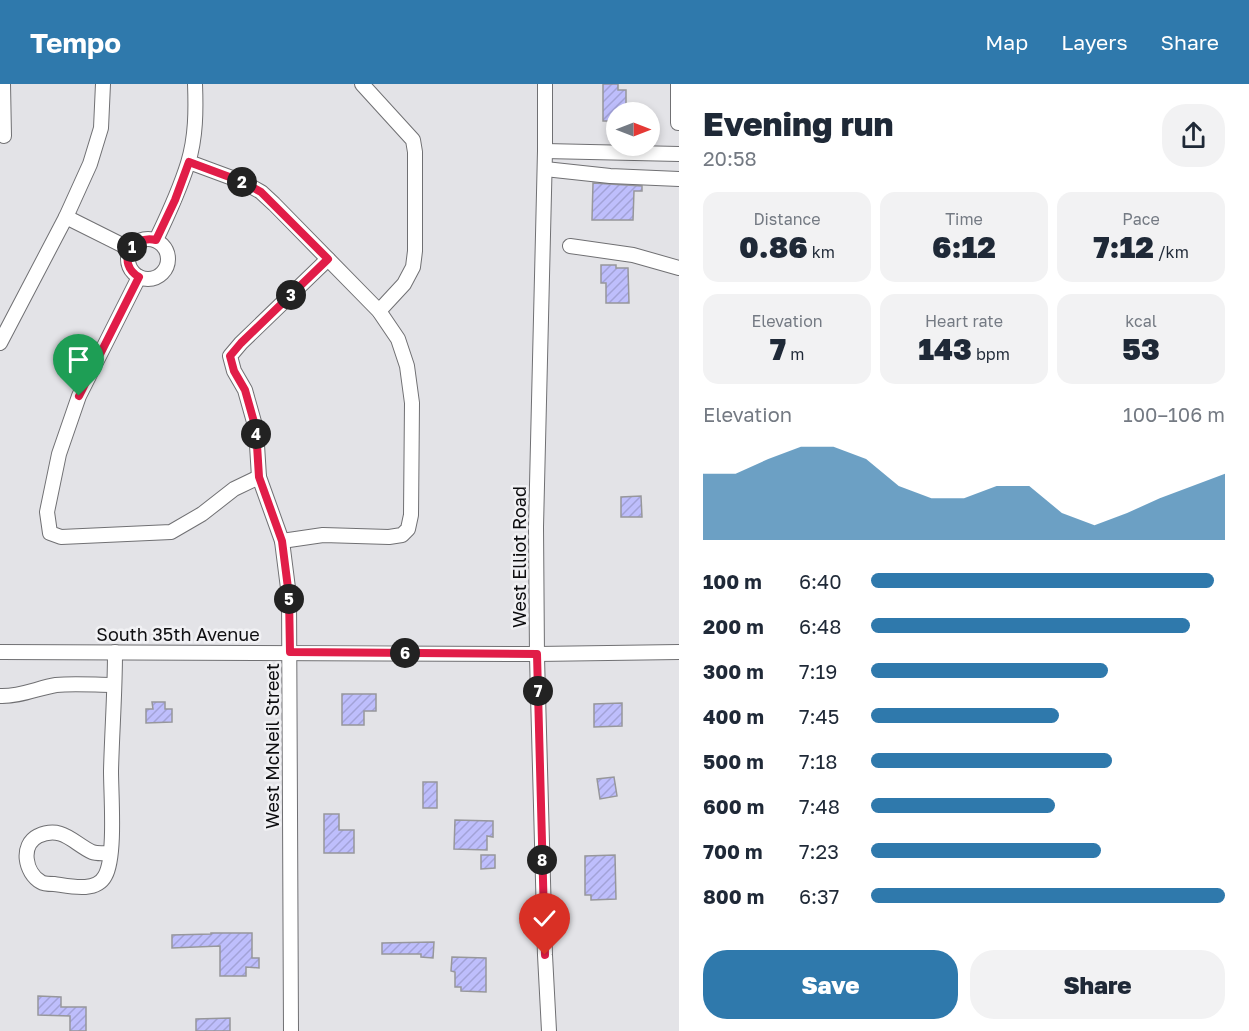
<!DOCTYPE html>
<html lang="en">
<head>
<meta charset="utf-8">
<style>
	body { margin:0; font-family:"Golos Text",sans-serif; background:#f2f2f3; color:#1f2937; height:100vh; display:flex; flex-direction:column; font-size:22px; white-space:nowrap }
	* { box-sizing:border-box; margin:0 }
	p { font-size:20px; color:#747a83 }
	.icon { flex:none; width:33px; height:33px; fill:none; stroke:currentColor; stroke-width:2; stroke-linecap:round; stroke-linejoin:round }
	.map { position:relative; flex:1; overflow:hidden }
	.side { display:flex; flex-direction:column; background:#fff; width:570px }
	.side>* { flex:none }
	.needle { width:39px; rotate:90deg }
	.fabs { position:absolute; left:606px; top:18px; display:grid; gap:12px }
	.fabs a { display:grid; place-items:center; width:54px; height:54px; border-radius:50%; background:#fff; box-shadow:0 3px 9px #0003; font-size:30px }
	.pin { position:absolute; display:grid; place-items:center; width:51px; height:51px; color:#fff; margin:-62px -26px; border-radius:50% 50% 50% 0; rotate:-45deg; box-shadow:0 0 6px #0007 }
	.pin .icon { rotate:45deg }
	.km { position:absolute; width:30px; height:30px; margin:-15px; border-radius:50%; background:#222; color:#fff; font-size:16px; line-height:30px; text-align:center }
	.round { display:grid; place-items:center; flex:none; width:63px; height:63px; border-radius:24px; background:#f2f2f3 }
	.headline { display:flex; align-items:center; justify-content:space-between; height:102px; padding:0 24px }
	h1 { font-size:33px; font-weight:800; line-height:45px }
	.figures { display:grid; grid-template-columns:repeat(3,1fr); gap:9px; height:102px; padding:6px 24px }
	.figures div { display:grid; align-content:center; border-radius:15px; background:#f2f2f3; text-align:center }
	.figures b { font-size:30px; font-weight:800 }
	.figures small { font-size:16px; font-weight:400 }
	.figures p { font-size:16px }
	.chart { height:168px; padding:12px 24px }
	.chart p { display:flex; justify-content:space-between }
	.chart svg { width:100%; height:108px; margin-top:6px; fill:#2f79ac; opacity:.7 }
	.button { display:flex; gap:12px; margin-top:auto; padding:12px 24px }
	.button a { flex:1; height:69px; border-radius:24px; background:#2f79ac; color:#fff; font-size:24px; font-weight:800; line-height:69px; text-align:center }
	.button a+a { background:#f2f2f3; color:#1f2937 }
	ul { padding:0 24px; list-style:none; font-size:20px }
	li { display:grid; grid-template-columns:96px 72px 1fr; align-items:center; height:45px }
	li i { height:15px; border-radius:8px; background:#2f79ac }
	header { display:flex; align-items:center; gap:36px; box-sizing:border-box; height:84px; padding:0 30px; background:#2f79ac; color:#fff }
	header strong { font-size:28px }
	nav { display:flex; gap:33px; margin-inline-start:auto; font-size:21px }
	main { display:flex; flex:1; min-height:0 }
	.map>svg:first-child { display:block }
	.building { fill:url(#building-hatch); stroke:#97979b; stroke-width:1.5 }
	.lines { fill:none; stroke-linecap:round; stroke-linejoin:round }
	.minor-casing { stroke:#707073; stroke-width:16 }
	.minor { stroke:#fff; stroke-width:14 }
	.route-casing { stroke:#fff; stroke-width:12 }
	.route { stroke:#e11d48; stroke-width:8 }
	.labels { text-anchor:middle; dominant-baseline:central; stroke-width:5; stroke-linejoin:round; paint-order:stroke }
	.street-label { font-size:18px; fill:#0e0e10; stroke:#f1f1f4 }
</style>
</head>
<body>
<header>
<strong>Tempo</strong>
<nav><a>Map</a><a>Layers</a><a>Share</a></nav>
</header>
<main>
<div class="map">
<svg width="679" height="947" viewBox="0 0 679 947">
	<defs>
		<pattern id="building-hatch" width="6" height="6" patternUnits="userSpaceOnUse" patternTransform="scale(1.5)"><rect width="6" height="6" fill="#bebefc"/><path d="M-1 1l2-2M0 6l6-6M5 7l2-2" fill="none" stroke="#a2a2d7"/></pattern>
	</defs>
	<rect width="100%" height="100%" fill="#e3e3e7"/>
	<g class="building">
		<path d="M 603,0 L 618,0 L 618,6 L 626,6 L 626,28 L 616,28 L 616,37 L 603,37 Z"/>
		<path d="M 593,99 L 642,102 L 642,107 L 634,107 L 633,136 L 592,136 Z"/>
		<path d="M 601,181 L 616,181 L 616,184 L 628,184 L 629,219 L 606,219 L 606,199 L 601,199 Z"/>
		<path d="M 641,412 L 642,433 L 621,433 L 621,413 Z"/>
		<path d="M 342,610 L 376,610 L 376,627 L 364,627 L 364,641 L 342,641 Z"/>
		<path d="M 152,618 L 165,618 L 165,625 L 172,625 L 172,638 L 146,639 L 146,625 L 153,625 Z"/>
		<path d="M 622,619 L 622,642 L 594,643 L 594,620 Z"/>
		<path d="M 614,693 L 617,712 L 600,715 L 597,695 Z"/>
		<rect x="423" y="698" width="14" height="26"/>
		<path d="M 324,730 L 339,730 L 339,746 L 354,746 L 354,769 L 324,769 Z"/>
		<path d="M 455,736 L 493,737 L 493,753 L 487,752 L 487,766 L 454,765 Z"/>
		<path d="M 481,771 L 495,771 L 495,784 L 481,785 Z"/>
		<path d="M 615,771 L 616,815 L 591,816 L 591,811 L 585,811 L 585,772 Z"/>
		<path d="M 211,849 L 252,849 L 252,874 L 259,874 L 259,884 L 246,883 L 246,892 L 220,892 L 220,862 L 172,864 L 172,851 L 211,850 Z"/>
		<path d="M 434,858 L 433,874 L 421,873 L 421,870 L 382,870 L 382,859 Z"/>
		<path d="M 452,873 L 486,874 L 486,908 L 461,907 L 461,903 L 455,903 L 455,888 L 451,887 Z"/>
		<path d="M 38,912 L 61,913 L 61,923 L 86,923 L 86,947 L 70,947 L 70,932 L 38,931 Z"/>
		<path d="M 230,934 L 230,947 L 196,947 L 196,935 Z"/>
	</g>
	<g class="lines">
		<g class="minor-casing">
			<g id="minor">
				<path d="M 3,0 L 4,52"/>
				<path d="M 362,0 L 413,56 L 415,68 L 415,167 L 413,183 L 404,200 L 379,227"/>
				<path d="M 545,0 L 545,67 L 536,443 L 537,573 L 545,871 L 549,947"/>
				<path d="M 678,39 L 678,0"/>
				<path d="M 545,67 L 679,70"/>
				<path d="M 189,78 L 243,98 L 261,108 L 274,120 L 379,227 L 398,255 L 407,282 L 412,319 L 411,431 L 408,445 L 402,451 L 389,453 L 323,451 L 282,457"/>
				<path d="M 545,85 L 610,92 L 679,95"/>
				<path d="M 66,133 L 130,165"/>
				<circle cx="148" cy="175" r="20"/>
				<path d="M 156,156 C 168,131 180,105 188,79 C 196,53 196,26 195,0"/>
				<path d="M 570,162 L 633,171 L 679,184"/>
				<path d="M 139,193 L 79,312 L 59,370 L 47,428 L 50,449 L 61,453 L 171,448 L 202,430 L 234,405 L 259,393"/>
				<path d="M 0,259 L 66,133 L 90,80 L 101,44 L 103,0"/>
				<path d="M 0,568 L 537,570 L 679,568"/>
				<path d="M 0,612 C 19,613 38,604 56,601 C 74,599 96,601 114,601"/>
				<path d="M 110,769 C 104,769 97,770 92,768 C 73,759 62,741 38,752 C 20,761 25,789 41,798 C 44,800 50,800 54,800 C 69,802 96,809 105,792 C 116,773 111,711 111,687 C 112,647 115,608 115,568"/>
				<path d="M 291,947 L 289,512 L 282,457 L 259,393 L 256,345 L 245,306 L 234,287 L 230,272 L 241,259 L 328,175"/>
			</g>
		</g>
		<use href="#minor" class="minor"/>
	</g>
	<g class="lines">
		<g class="route-casing">
			<path id="route" d="M 79,312 L 139,193 C 116,180 131,150 156,156 L 175,116 L 189,78 L 243,98 L 261,108 L 328,175 L 241,259 L 230,272 L 234,287 L 245,306 L 256,345 L 259,393 L 282,457 L 289,512 L 290,568 L 537,570 L 545,871"/>
		</g>
		<use href="#route" class="route"/>
	</g>
	<g class="labels">
		<g class="street-label">
			<text transform="translate(519 473) rotate(-90)">West Elliot Road</text>
			<text x="178" y="550">South 35th Avenue</text>
			<text transform="translate(272 662) rotate(-90)">West McNeil Street</text>
		</g>
	</g>
</svg>
<div class="fabs">
<a><svg class="needle" viewBox="-14 -14 28 28"><path d="M0-13l5 13h-10z" fill="#e53935"/><path d="M0 13l5-13h-10z" fill="#747a83"/></svg></a>
</div>
<div class="pin" style="left:79px;top:312px;background:#1e9e55"><svg class="icon" aria-label="arrive" viewBox="0 0 24 24"><path d="M6 21V4h12l-3 4 3 4H6"/></svg></div>
<div class="pin" style="left:545px;top:871px;background:#d93025"><svg class="icon" aria-label="check" viewBox="0 0 24 24"><path d="M5 12l5 5 9-10"/></svg></div>
<b class="km" style="left:132px;top:163px">1</b>
<b class="km" style="left:242px;top:98px">2</b>
<b class="km" style="left:291px;top:211px">3</b>
<b class="km" style="left:256px;top:350px">4</b>
<b class="km" style="left:289px;top:515px">5</b>
<b class="km" style="left:405px;top:569px">6</b>
<b class="km" style="left:538px;top:607px">7</b>
<b class="km" style="left:542px;top:776px">8</b>
</div>
<section class="side">
<div class="headline"><div><h1>Evening run</h1><p>20:58</p></div><a class="round"><svg class="icon" aria-label="share" viewBox="0 0 24 24"><path d="M12 15V3M7 8l5-5 5 5M5 13v7h14v-7"/></svg></a></div>
<div class="figures">
<div><p>Distance</p><b>0.86<small> km</small></b></div>
<div><p>Time</p><b>6:12</b></div>
<div><p>Pace</p><b>7:12<small> /km</small></b></div>
</div>
<div class="figures">
<div><p>Elevation</p><b>7<small> m</small></b></div>
<div><p>Heart rate</p><b>143<small> bpm</small></b></div>
<div><p>kcal</p><b>53</b></div>
</div>
<div class="chart"><p><span>Elevation</span>100–106 m</p>
<svg viewBox="0 0 160 44" preserveAspectRatio="none"><path d="M0 44V17L10 17L20 11L30 6L40 6L50 11L60 22L70 27L80 27L90 22L100 22L110 33L120 38L130 33L140 27L150 22L160 17V44z"/></svg>
</div>
<ul>
<li><b>100 m</b>6:40<i style="width:97%"></i></li>
<li><b>200 m</b>6:48<i style="width:90%"></i></li>
<li><b>300 m</b>7:19<i style="width:67%"></i></li>
<li><b>400 m</b>7:45<i style="width:53%"></i></li>
<li><b>500 m</b>7:18<i style="width:68%"></i></li>
<li><b>600 m</b>7:48<i style="width:52%"></i></li>
<li><b>700 m</b>7:23<i style="width:65%"></i></li>
<li><b>800 m</b>6:37<i style="width:100%"></i></li>
</ul>
<div class="button"><a>Save</a><a>Share</a></div>
</section>
</main>
</body>
</html>
